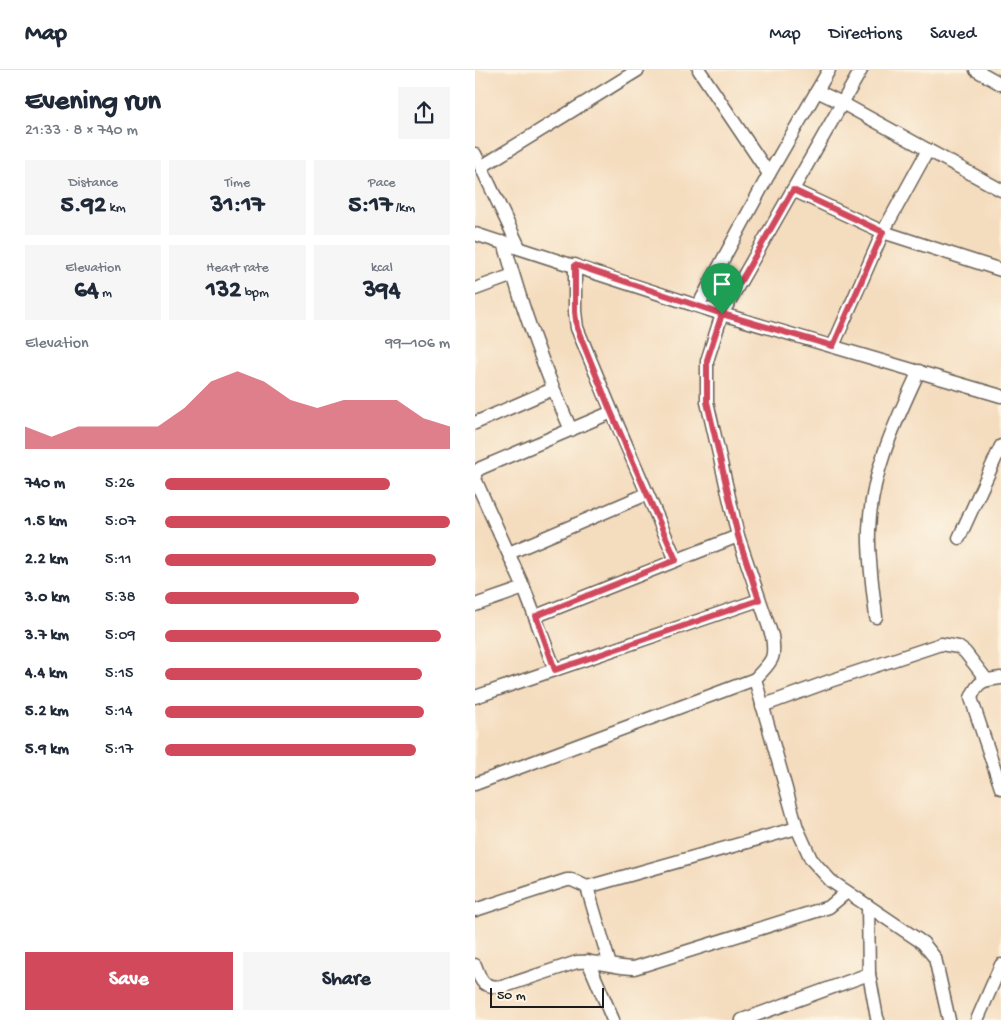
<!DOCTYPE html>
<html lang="en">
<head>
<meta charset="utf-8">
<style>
	body { margin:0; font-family:"Gochi Hand",sans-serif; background:#f6f6f7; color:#1f2937; height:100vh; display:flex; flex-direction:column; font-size:19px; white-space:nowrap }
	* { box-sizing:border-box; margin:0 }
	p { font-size:16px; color:#747a83 }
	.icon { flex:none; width:28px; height:28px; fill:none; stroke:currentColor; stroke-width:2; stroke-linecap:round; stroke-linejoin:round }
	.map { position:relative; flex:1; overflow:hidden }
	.side { display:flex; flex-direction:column; background:#fff; width:475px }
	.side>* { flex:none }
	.scale { position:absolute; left:15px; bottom:12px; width:114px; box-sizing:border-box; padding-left:5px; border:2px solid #1c1c1c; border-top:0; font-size:14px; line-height:18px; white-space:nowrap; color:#1c1c1c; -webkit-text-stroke:4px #fcf5e5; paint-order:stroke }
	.pin { position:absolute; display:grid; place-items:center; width:42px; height:42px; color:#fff; margin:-51px -21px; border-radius:50% 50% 50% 0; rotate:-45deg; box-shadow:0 0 5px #0007 }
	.pin .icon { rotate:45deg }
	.round { display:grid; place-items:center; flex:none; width:52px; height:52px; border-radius:0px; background:#f6f6f7 }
	.summary { display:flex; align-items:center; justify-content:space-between; height:85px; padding:0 25px }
	h1 { font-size:28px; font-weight:800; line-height:38px }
	.stats { display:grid; grid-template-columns:repeat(3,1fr); gap:8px; height:85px; padding:5px 25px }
	.stats div { display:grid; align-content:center; border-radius:0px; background:#f6f6f7; text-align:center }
	.stats b { font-size:25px; font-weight:800 }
	.stats small { font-size:14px; font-weight:400 }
	.stats p { font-size:14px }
	.chart { height:140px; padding:10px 25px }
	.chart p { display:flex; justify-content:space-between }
	.chart svg { width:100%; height:90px; margin-top:5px; fill:#d1495b; opacity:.7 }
	.button { display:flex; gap:10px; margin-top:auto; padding:10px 25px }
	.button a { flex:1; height:58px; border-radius:0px; background:#d1495b; color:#fff; font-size:20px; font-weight:800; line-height:58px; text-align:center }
	.button a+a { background:#f6f6f7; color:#1f2937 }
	ul { padding:0 25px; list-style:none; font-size:16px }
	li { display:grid; grid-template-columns:80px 60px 1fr; align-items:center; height:38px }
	li i { height:12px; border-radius:6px; background:#d1495b }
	header { display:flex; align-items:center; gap:30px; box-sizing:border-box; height:70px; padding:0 25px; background:#fff; border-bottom:1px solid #e0e1e3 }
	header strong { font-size:24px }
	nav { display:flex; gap:28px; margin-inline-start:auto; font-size:18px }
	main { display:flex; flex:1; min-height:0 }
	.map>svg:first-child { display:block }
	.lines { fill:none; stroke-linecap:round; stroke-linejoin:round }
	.minor-casing { stroke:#685f55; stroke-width:15 }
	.minor { stroke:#fff; stroke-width:12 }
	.route-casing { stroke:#fff; stroke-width:10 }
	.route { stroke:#d1495b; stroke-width:6 }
</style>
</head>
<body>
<header>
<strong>Map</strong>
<nav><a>Map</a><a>Directions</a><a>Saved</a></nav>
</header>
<main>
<section class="side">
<div class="summary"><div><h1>Evening run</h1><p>21:33 · 8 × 740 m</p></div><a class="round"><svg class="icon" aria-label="share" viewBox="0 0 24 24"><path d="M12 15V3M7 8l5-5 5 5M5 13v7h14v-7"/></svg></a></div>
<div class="stats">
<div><p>Distance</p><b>5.92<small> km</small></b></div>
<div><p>Time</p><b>31:17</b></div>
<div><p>Pace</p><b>5:17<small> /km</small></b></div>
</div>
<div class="stats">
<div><p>Elevation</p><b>64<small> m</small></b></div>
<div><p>Heart rate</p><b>132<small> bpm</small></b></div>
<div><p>kcal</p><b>394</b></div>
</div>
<div class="chart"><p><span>Elevation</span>99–106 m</p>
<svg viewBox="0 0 160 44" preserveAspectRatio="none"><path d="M0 44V33L10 38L20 33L30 33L40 33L50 33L60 24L70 11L80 6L90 11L100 20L110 24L120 20L130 20L140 20L150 29L160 33V44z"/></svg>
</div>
<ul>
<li><b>740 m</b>5:26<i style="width:79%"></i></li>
<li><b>1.5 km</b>5:07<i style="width:100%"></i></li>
<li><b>2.2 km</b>5:11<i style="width:95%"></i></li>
<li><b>3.0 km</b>5:38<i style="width:68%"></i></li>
<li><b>3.7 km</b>5:09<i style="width:97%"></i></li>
<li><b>4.4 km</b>5:15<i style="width:90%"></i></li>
<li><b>5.2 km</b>5:14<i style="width:91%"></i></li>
<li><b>5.9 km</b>5:17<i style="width:88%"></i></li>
</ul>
<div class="button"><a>Save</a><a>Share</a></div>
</section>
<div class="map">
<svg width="526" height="950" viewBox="0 0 526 950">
	<rect width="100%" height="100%" fill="#fcf5e5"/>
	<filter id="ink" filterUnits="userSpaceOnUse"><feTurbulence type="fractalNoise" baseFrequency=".02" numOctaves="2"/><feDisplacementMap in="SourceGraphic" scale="10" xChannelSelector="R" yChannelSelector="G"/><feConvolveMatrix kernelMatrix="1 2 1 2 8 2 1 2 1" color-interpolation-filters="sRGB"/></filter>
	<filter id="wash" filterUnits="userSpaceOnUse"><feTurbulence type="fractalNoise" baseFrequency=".0096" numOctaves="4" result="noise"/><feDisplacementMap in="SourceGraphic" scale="20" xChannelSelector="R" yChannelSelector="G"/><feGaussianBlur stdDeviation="1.12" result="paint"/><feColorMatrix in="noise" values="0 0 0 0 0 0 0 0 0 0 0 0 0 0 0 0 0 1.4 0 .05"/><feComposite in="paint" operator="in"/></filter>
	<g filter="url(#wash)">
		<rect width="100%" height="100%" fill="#f4dcbe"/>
	</g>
	<g filter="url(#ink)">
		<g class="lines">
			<g class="minor-casing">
				<g id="minor">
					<path d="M 224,0 L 294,104"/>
					<path d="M 501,0 L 526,14"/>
					<path d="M 342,21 L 367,33 L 526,120"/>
					<path d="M 0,84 L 44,177"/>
					<path d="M 6,97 L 163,0"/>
					<path d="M 318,120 L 408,162 L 526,200"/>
					<path d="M 0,164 L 247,244 L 526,326"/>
					<path d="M 29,172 C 46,236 69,299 96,360"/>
					<path d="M 100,195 L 100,242 L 102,258 L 137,342 L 201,490"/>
					<path d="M 0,219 L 38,205"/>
					<path d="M 223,236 L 294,104 L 354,0"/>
					<path d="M 358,276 L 408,162 L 453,80"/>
					<path d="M 0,353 L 78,319"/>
					<path d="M 484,468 L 526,376"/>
					<path d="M 34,483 L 172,424"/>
					<path d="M 0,535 L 49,518"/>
					<path d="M 61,546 L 263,466"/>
					<path d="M 401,547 C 398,519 393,489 394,460 C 396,402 420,353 444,301"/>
					<path d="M 80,600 L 49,518 L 0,409 L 0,402 L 6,398 L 137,342"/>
					<path d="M 526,608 C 509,610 503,610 496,628 L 526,718"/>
					<path d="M 280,609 C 296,591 301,591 297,566 L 263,466 L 232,332 L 232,291 L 247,244 L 386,0"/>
					<path d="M 0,627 L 284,530"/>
					<path d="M 287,636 L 355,611 L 466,574 L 483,577 L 490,582 L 511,609"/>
					<path d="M 0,714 L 280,609 L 322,758 L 336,789 L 356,811 L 448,873 L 460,888 L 474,950"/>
					<path d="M 112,817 L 135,895"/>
					<path d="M 393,836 L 394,904 L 402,948 L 403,950"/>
					<path d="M 0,840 L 92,810 L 97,810 L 112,817 L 322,758"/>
					<path d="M 113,891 L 138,950"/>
					<path d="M 0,895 C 7,913 6,916 27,917 L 102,892 C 122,890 140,898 159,898 L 354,837 L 372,822"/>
					<path d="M 267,950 L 394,904"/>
					<path d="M 502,950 L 526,895"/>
				</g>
			</g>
			<use href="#minor" class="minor"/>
		</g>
	</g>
	<g class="lines" filter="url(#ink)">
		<g class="route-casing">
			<path id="route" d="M 247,244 L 232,290 L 232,332 L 263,466 L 284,530 L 80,600 L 61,546 L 201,490 L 136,342 L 102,258 L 100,242 L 100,195 L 247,244 L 358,276 L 408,162 L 318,120 L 247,244"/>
		</g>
		<use href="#route" class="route"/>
	</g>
</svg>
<div class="scale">50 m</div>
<div class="pin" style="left:247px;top:244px;background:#1e9e55"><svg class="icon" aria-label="arrive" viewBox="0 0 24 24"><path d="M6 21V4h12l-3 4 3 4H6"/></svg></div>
</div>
</main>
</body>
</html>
